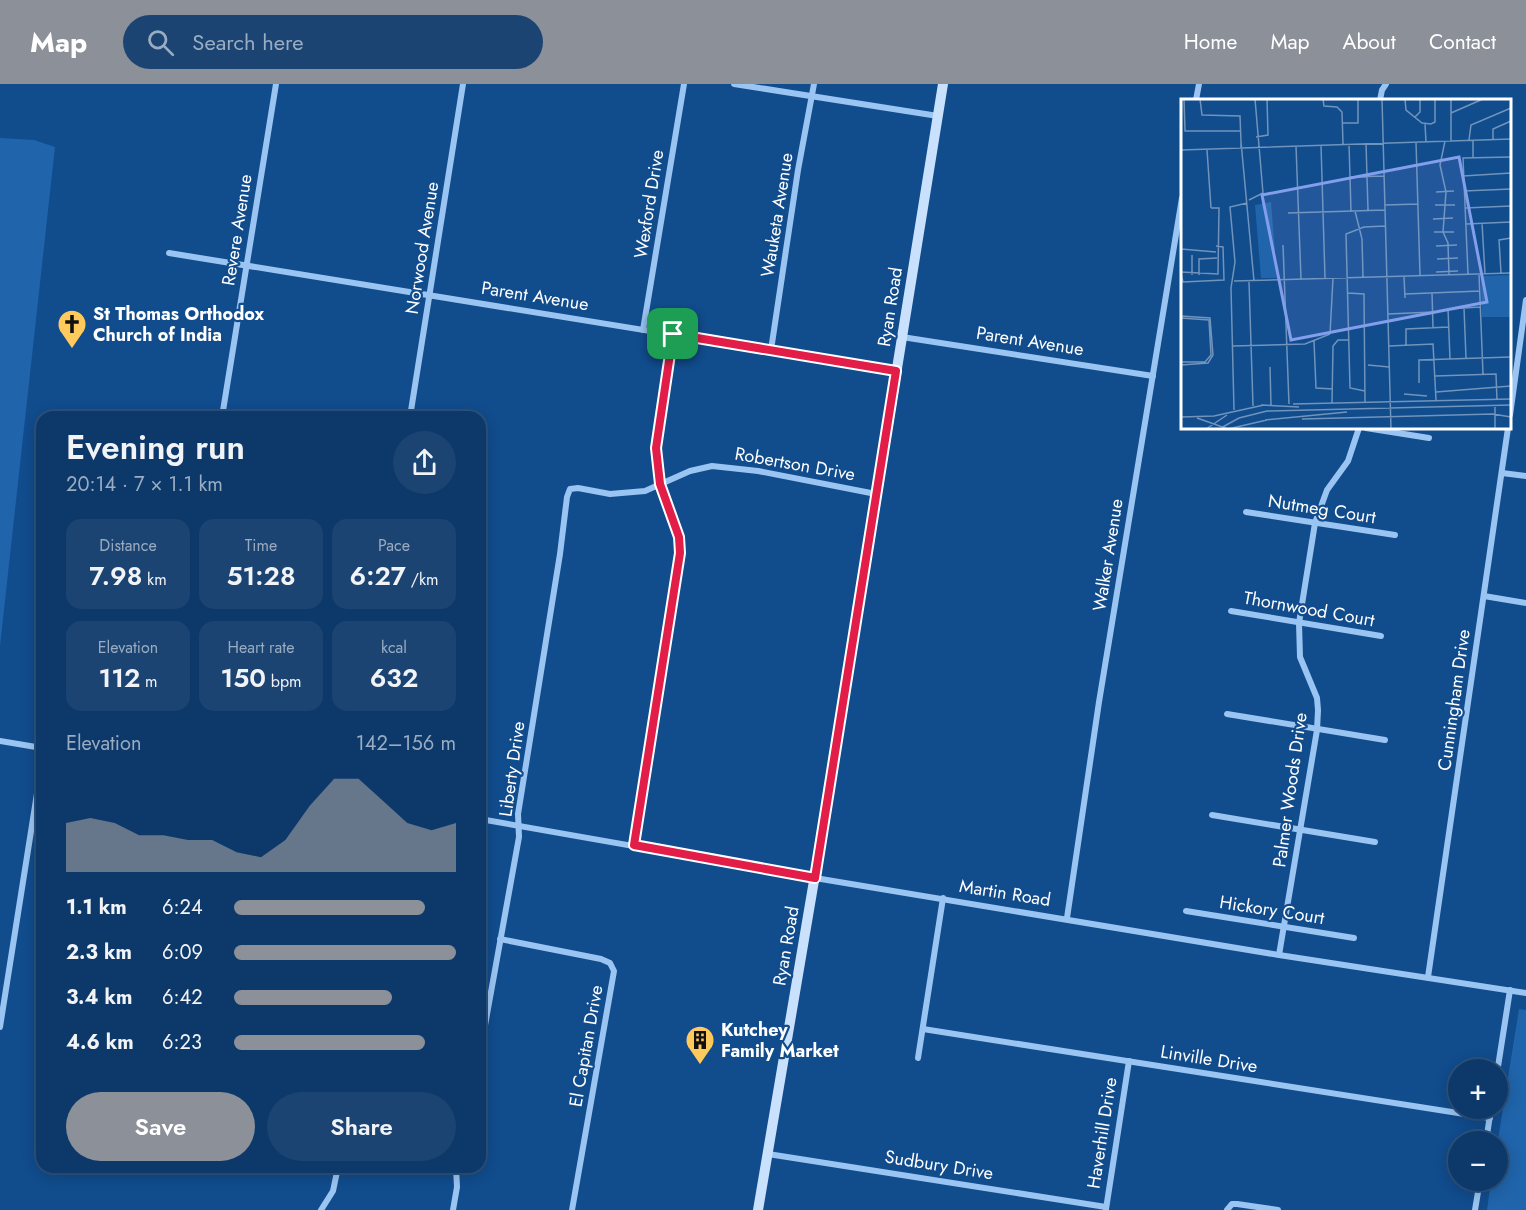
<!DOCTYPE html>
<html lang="en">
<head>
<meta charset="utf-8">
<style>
	body { margin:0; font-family:Jost,sans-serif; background:#1b4472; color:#f1f3f6; height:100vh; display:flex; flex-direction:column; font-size:22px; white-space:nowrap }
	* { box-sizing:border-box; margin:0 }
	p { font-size:20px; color:#9aacc1 }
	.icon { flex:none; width:33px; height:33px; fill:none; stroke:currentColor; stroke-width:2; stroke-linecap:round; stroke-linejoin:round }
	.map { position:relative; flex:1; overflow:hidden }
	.drawer { position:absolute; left:36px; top:327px; width:450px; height:762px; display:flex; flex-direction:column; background:#0d396a; border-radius:18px; box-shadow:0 3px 15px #0003,0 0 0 2px #2d537e }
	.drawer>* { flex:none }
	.fabs { position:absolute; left:1448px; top:975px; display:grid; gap:12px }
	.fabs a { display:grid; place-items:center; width:60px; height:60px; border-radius:50%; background:#0d396a; box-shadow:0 3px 15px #0003,0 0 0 2px #2d537e; font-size:30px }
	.pin { position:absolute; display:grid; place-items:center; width:51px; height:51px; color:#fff; margin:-26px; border-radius:12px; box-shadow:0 3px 9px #0006 }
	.round { display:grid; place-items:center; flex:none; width:63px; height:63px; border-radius:32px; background:#1b4472 }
	.headline { display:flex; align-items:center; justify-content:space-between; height:102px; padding:0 30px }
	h1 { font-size:33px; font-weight:600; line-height:45px }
	.stats { display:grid; grid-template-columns:repeat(3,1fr); gap:9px; height:102px; padding:6px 30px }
	.stats div { display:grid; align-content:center; border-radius:15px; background:#1b4472; text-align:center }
	.stats b { font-size:26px; font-weight:600 }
	.stats small { font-size:16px; font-weight:400 }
	.stats p { font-size:16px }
	.chart { height:168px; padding:12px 30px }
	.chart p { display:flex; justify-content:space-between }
	.chart svg { width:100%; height:108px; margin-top:6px; fill:#8c9099; opacity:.7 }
	.button { display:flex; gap:12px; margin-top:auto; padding:12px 30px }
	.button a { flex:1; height:69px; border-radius:36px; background:#8c9099; color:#fff; font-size:24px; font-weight:600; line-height:69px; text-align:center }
	.button a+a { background:#1b4472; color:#f1f3f6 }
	ul { padding:0 30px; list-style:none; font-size:20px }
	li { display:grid; grid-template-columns:96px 72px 1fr; align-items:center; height:45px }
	li i { height:15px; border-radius:8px; background:#8c9099 }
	header { display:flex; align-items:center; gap:36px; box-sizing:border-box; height:84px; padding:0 30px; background:#8c9099; color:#fff }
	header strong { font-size:28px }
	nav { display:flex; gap:33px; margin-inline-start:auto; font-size:21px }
	.search { width:420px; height:54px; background:#1b4472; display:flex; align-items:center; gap:15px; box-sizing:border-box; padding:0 21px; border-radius:33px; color:#9aacc1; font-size:22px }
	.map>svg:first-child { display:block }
	.green { fill:#2064ab }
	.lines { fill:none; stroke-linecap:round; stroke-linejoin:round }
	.street { stroke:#9ac5f2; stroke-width:6 }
	.secondary { stroke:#c9e1fc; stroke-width:10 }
	.route-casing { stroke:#fff; stroke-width:12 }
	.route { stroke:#e11d48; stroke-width:8 }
	.labels { text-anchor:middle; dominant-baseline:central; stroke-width:4.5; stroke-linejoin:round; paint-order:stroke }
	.street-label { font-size:18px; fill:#fff; stroke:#114c8d }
	.poi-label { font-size:18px; font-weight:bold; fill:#fff; stroke:#114c8d; text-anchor:start }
	.inset-road { fill:none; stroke:#7094bb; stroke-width:1.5 }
	.view { fill:#839eea; fill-opacity:0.15; stroke:#839eea; stroke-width:3 }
	.inset-edge { fill:none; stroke:#fff; stroke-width:3 }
</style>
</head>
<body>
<header>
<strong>Map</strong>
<div class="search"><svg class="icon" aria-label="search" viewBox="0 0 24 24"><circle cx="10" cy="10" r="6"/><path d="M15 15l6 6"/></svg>Search here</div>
<nav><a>Home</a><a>Map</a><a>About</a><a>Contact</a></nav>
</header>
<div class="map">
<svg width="1526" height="1126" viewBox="0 0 1526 1126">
	<rect width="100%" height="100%" fill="#114c8d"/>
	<g class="green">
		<path d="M 0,54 L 34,56 L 55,63 L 0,562 Z"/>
		<path d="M 1519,925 L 1526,926 L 1526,1126 L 1487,1126 L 1491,1097 L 1497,1096 L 1497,1062 Z"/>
	</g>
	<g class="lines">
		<g class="street">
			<path d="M 734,0 L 938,32"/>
			<path d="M 1196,16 L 1199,0"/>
			<path d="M 1380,16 L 1382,6 L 1386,0"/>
			<path d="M 169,169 L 896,287"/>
			<path d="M 643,246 L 684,0"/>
			<path d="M 902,253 L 1153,292"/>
			<path d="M 771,266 L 798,86 L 814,0"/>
			<path d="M 1510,331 L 1526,216"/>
			<path d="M 222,333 L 276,0"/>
			<path d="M 410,333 L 463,0"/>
			<path d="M 1366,344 L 1429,354"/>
			<path d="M 1502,389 L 1526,392"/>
			<path d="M 1246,428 L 1395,451"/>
			<path d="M 1484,512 L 1526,519"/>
			<path d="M 1231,527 L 1381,552"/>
			<path d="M 1227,630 L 1385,656"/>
			<path d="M 0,657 L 42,664"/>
			<path d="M 1212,731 L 1375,758"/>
			<path d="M 480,735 L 815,794 L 1279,871 L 1526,909"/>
			<path d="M 634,761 L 680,469 L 679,453 L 674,436 L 660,400 L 656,364 L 673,250"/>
			<path d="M 1186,827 L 1354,854"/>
			<path d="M 1067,834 L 1099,618 L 1182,114"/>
			<path d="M 500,855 L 601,875 L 610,879 L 614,887 L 572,1126"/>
			<path d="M 1279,871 L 1317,646 L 1318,626 L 1317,614 L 1300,573 L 1299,539 L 1315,439 L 1327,406 L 1348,377 L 1359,344"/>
			<path d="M 1428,893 L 1508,344"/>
			<path d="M 0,943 L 42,678"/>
			<path d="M 923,945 L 1490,1034"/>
			<path d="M 480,969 L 519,753 L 518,730 L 560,470 L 567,413 L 570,405 L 578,404 L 610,410 L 645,407 L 690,387 L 712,382 L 758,387 L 876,410"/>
			<path d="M 918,974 L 943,814"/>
			<path d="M 1497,989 L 1510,906"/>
			<path d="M 1486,1058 L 1491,1024"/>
			<path d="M 768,1070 L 1106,1123"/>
			<path d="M 1106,1125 L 1129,977"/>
			<path d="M 321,1126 L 333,1107 L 338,1083"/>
			<path d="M 453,1126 L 457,1103 L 456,1083"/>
			<path d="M 1227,1126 L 1232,1120 L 1237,1120 L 1278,1126"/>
			<path d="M 1475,1126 L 1480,1096"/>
		</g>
		<path class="secondary" d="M 758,1126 L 817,779 L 943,0"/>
	</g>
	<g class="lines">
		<g class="route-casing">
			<path id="route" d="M 673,250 L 896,287 L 815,794 L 634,761 L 680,469 L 679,453 L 660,400 L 656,364 Z"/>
		</g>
		<use href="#route" class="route"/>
	</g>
	<defs>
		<g id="church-pin" transform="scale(1.5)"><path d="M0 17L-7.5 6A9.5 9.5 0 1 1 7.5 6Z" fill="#ffc95b" stroke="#114c8d"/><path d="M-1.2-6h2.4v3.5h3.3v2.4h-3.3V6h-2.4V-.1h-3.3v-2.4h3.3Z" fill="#111"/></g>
		<g id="building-pin" transform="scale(1.5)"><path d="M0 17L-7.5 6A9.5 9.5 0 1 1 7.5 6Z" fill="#ffc95b" stroke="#114c8d"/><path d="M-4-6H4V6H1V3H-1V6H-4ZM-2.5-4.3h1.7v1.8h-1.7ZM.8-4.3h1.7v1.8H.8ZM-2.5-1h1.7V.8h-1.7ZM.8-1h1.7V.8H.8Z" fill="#111"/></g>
	</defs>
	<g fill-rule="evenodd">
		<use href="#church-pin" x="72" y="240"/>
		<use href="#building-pin" x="700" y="956"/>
	</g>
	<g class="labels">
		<g class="street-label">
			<text transform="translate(649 120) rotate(-81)">Wexford Drive</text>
			<text transform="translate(777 131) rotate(-81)">Wauketa Avenue</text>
			<text transform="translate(237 146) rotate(-81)">Revere Avenue</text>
			<text transform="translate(422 164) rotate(-81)">Norwood Avenue</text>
			<text transform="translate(535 212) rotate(9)">Parent Avenue</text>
			<text transform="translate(890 223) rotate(-81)">Ryan Road</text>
			<text transform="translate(1030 257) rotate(9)">Parent Avenue</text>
			<text transform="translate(795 380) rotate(10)">Robertson Drive</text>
			<text transform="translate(1322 425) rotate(9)">Nutmeg Court</text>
			<text transform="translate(1108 471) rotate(-81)">Walker Avenue</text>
			<text transform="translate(1309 525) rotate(10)">Thornwood Court</text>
			<text transform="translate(1454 616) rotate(-82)">Cunningham Drive</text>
			<text transform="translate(512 685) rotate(-82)">Liberty Drive</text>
			<text transform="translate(1290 706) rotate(-82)">Palmer Woods Drive</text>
			<text transform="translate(1005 809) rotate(9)">Martin Road</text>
			<text transform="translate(1272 826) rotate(9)">Hickory Court</text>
			<text transform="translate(786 862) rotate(-80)">Ryan Road</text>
			<text transform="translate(586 962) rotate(-80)">El Capitan Drive</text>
			<text transform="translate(1209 975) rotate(9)">Linville Drive</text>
			<text transform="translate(1102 1049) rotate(-81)">Haverhill Drive</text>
			<text transform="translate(939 1081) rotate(9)">Sudbury Drive</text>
		</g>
		<g class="poi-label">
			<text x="93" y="230">St Thomas Orthodox<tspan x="93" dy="21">Church of India</tspan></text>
			<text x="721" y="946">Kutchey<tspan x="721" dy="21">Family Market</tspan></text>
		</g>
	</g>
	<g transform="translate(1181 15)">
		<rect width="330" height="330" fill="#114c8d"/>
		<path d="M 90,103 L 96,179 L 80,179 L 74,106 ZM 330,176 L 330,218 L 301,218 L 300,177 Z" fill="#2064ab"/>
		<path class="inset-road" d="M 3,0 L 4,32 L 60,32M 19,0 L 21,16 L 59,17 L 60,43M 142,0 L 143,7 L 156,8 L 161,13 L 162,45M 201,0 L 210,330M 224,0 L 225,11 L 241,24 L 250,25 L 254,23 L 254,0M 270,0 L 270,42M 270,14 L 302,0M 234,18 L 239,13 L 239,0M 161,24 L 177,24 L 177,0M 244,25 L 245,43M 75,38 L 87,36 L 86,0M 312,40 L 312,30 L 330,22M 288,41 L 290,26 L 330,9M 292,41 L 292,59M 264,42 L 259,66 L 265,93 L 262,133 L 267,144 L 268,176M 235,43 L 239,176M 185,44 L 187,111M 168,45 L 170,112M 140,46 L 144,179M 115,47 L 120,180M 60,49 L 60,43 L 73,182M 0,51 L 330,40M 26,51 L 30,109M 282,77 L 330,74M 169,78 L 203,77M 283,92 L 330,90M 255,93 L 273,92M 68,101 L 82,94 L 74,0M 204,106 L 237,105M 254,106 L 274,106M 284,109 L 330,107M 174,112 L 181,140 L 182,178M 107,114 L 204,111M 252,120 L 272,119M 301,124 L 304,175M 285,125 L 330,123M 253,133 L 273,133M 102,146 L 108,305M 255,147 L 276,146M 0,150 L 35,153M 11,156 L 11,176M 256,160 L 277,159M 0,173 L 37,175 L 38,109 L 30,109M 255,173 L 277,172M 320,174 L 318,141 L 330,139M 0,175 L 2,183 L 43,181 L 42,148 L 35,147M 287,175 L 282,59 L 330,58M 298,175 L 302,275M 18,176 L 18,160 L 36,159M 223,177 L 224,199M 53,182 L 330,174M 68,183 L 72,307M 167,194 L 183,195 L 184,303M 251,194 L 252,229M 224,195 L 299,192M 283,209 L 285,259M 207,215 L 252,213M 0,217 L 29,219 L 32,256 L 27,264 L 0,266M 0,219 L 28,221 L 30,256 L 24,263 L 0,263M 149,235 L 152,179M 133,242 L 135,289 L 152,290M 52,247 L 124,245 L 149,235M 208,247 L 252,245 L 255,301M 225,247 L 225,230 L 268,228M 269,260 L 267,210 L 299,208M 187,266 L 208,268M 89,268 L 90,306M 254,277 L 315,275 L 316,302M 238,284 L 238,261 L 330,258M 184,292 L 169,289 L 165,135 L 183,128 L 204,127M 255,293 L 330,287M 223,295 L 246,297M 151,304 L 152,247 L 157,241 L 168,241M 112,305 L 330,300M 80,306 L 118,308M 314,308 L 314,330M 53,311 L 50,189 L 54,163 L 49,108 L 66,104M 0,318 L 33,317 L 83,306M 16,319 L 47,330 L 86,321M 121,320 L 312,315 L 330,318M 84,321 L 166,313M 25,330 L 46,316M 38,330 L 58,319 L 86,312 L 330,306"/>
		<path class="view" d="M 278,58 L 306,203 L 110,241 L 81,96 Z"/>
		<rect width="330" height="330" class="inset-edge"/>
	</g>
</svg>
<div class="fabs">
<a>+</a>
<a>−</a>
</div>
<div class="pin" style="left:673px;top:250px;background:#1e9e55"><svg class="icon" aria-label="arrive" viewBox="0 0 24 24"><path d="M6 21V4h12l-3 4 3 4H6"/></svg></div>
<section class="drawer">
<div class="headline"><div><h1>Evening run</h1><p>20:14 · 7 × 1.1 km</p></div><a class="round"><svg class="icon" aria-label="share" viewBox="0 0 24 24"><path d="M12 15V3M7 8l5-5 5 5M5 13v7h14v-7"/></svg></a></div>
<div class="stats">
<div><p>Distance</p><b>7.98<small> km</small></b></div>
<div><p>Time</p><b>51:28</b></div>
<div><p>Pace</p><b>6:27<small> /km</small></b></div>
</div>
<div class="stats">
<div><p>Elevation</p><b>112<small> m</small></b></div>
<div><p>Heart rate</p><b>150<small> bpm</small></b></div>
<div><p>kcal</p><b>632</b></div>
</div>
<div class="chart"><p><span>Elevation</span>142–156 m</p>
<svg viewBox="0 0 160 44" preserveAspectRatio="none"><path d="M0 44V24L10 22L20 24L30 29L40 29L50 31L60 31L70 36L80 38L90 31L100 17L110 6L120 6L130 15L140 24L150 27L160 24V44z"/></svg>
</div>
<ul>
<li><b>1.1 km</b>6:24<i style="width:86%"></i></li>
<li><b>2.3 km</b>6:09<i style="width:100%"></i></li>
<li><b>3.4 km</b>6:42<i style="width:71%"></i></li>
<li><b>4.6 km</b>6:23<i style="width:86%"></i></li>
</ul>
<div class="button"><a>Save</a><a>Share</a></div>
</section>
</div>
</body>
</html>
